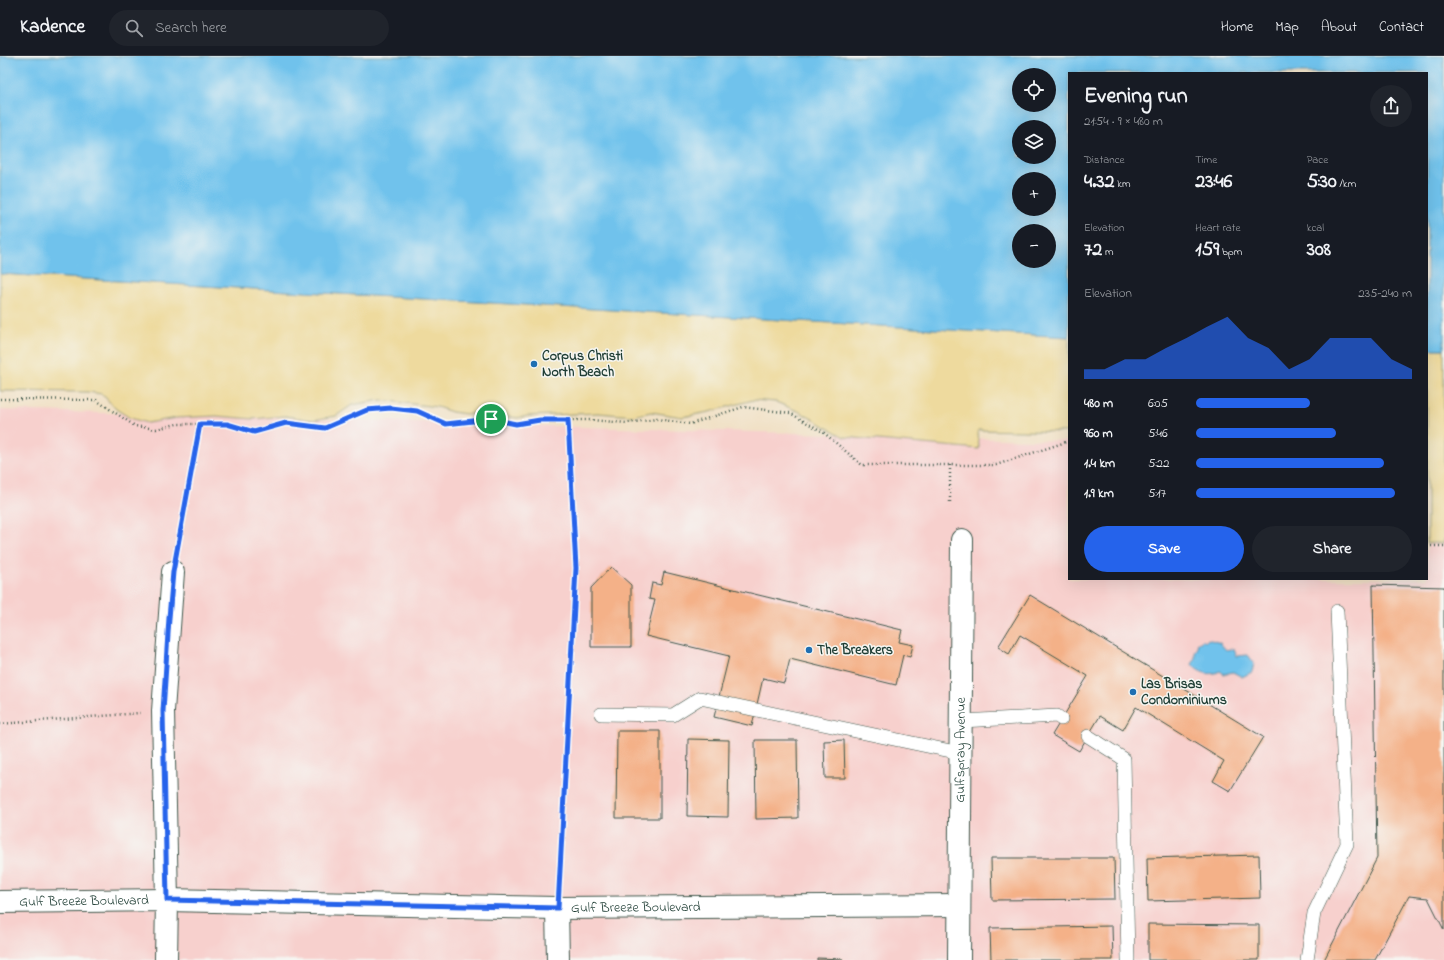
<!DOCTYPE html>
<html lang="en">
<head>
<meta charset="utf-8">
<style>
	body { margin:0; font-family:"Indie Flower",sans-serif; background:#20242c; color:#f1f3f6; height:100vh; display:flex; flex-direction:column; font-size:15px; white-space:nowrap }
	* { box-sizing:border-box; margin:0 }
	p { font-size:13px; color:#9ea1a6 }
	.icon { flex:none; width:22px; height:22px; fill:none; stroke:currentColor; stroke-width:2; stroke-linecap:round; stroke-linejoin:round }
	.map { position:relative; flex:1; overflow:hidden }
	.drawer { position:absolute; left:1068px; top:16px; width:360px; height:508px; display:flex; flex-direction:column; background:#171b24; border-radius:0px; box-shadow:0 4px 16px #0002 }
	.drawer>* { flex:none }
	.tools { position:absolute; left:1012px; top:12px; display:grid; gap:8px }
	.tools a { display:grid; place-items:center; width:44px; height:44px; border-radius:50%; background:#171b24; box-shadow:0 4px 16px #0002; font-size:20px }
	.pin { position:absolute; display:grid; place-items:center; width:34px; height:34px; color:#fff; margin:-17px; border:2px solid #fff; border-radius:50%; box-shadow:0 1px 4px #0007 }
	.round { display:grid; place-items:center; flex:none; width:42px; height:42px; border-radius:21px; background:#20242c }
	.headline { display:flex; align-items:center; justify-content:space-between; height:68px; padding:0 16px }
	h1 { font-size:22px; font-weight:700; line-height:30px }
	.stats { display:grid; grid-template-columns:repeat(3,1fr); gap:6px; height:68px; padding:4px 16px }
	.stats div { display:grid; align-content:center }
	.stats b { font-size:20px; font-weight:700 }
	.stats small { font-size:11px; font-weight:400 }
	.stats p { font-size:11px }
	.chart { height:112px; padding:8px 16px }
	.chart p { display:flex; justify-content:space-between }
	.chart svg { width:100%; height:72px; margin-top:4px; fill:#2563eb; opacity:.7 }
	.primary-button { display:flex; gap:8px; margin-top:auto; padding:8px 16px }
	.primary-button a { flex:1; height:46px; border-radius:24px; background:#2563eb; color:#fff; font-size:16px; font-weight:700; line-height:46px; text-align:center }
	.primary-button a+a { background:#20242c; color:#f1f3f6 }
	ul { padding:0 16px; list-style:none; font-size:13px }
	li { display:grid; grid-template-columns:64px 48px 1fr; align-items:center; height:30px }
	li i { height:10px; border-radius:5px; background:#2563eb }
	header { display:flex; align-items:center; gap:24px; box-sizing:border-box; height:56px; padding:0 20px; background:#171b24; border-bottom:1px solid #363941 }
	header strong { font-size:19px }
	nav { display:flex; gap:22px; margin-inline-start:auto; font-size:14px }
	.search { width:280px; height:36px; background:#20242c; display:flex; align-items:center; gap:10px; box-sizing:border-box; padding:0 14px; border-radius:22px; color:#9ea1a6; font-size:15px }
	.map>svg:first-child { display:block }
	.built { fill:#f7d0cd }
	.sand { fill:#eeda9e; stroke:#868c69 }
	.water { fill:#70c2ec; stroke:#488090; fill-rule:evenodd }
	.building { fill:#f4b188 }
	.lines { fill:none; stroke-linecap:round; stroke-linejoin:round }
	.lane-casing { stroke:#3e564a; stroke-width:14 }
	.street-casing { stroke:#3e564a; stroke-width:24 }
	.path { stroke:#3e564a; stroke-width:2.5; stroke-dasharray:1 3; stroke-linecap:butt }
	.lane { stroke:#fff; stroke-width:13 }
	.street { stroke:#fff; stroke-width:22 }
	.route-casing { stroke:#fff; stroke-width:8 }
	.route { stroke:#2563eb; stroke-width:5 }
	.poi-dot { fill:#1f6fb2; stroke:#f6f6f2; stroke-width:1.5 }
	.labels { text-anchor:middle; dominant-baseline:central; stroke-width:3; stroke-linejoin:round; paint-order:stroke }
	.poi-label { font-size:14px; font-weight:bold; fill:#1f3d34; stroke:#f6f6f2; text-anchor:start }
	.street-label { font-size:14px; fill:#1f3d34; stroke:#f6f6f2 }
</style>
</head>
<body>
<header>
<strong>Kadence</strong>
<div class="search"><svg class="icon" aria-label="search" viewBox="0 0 24 24"><circle cx="10" cy="10" r="6"/><path d="M15 15l6 6"/></svg>Search here</div>
<nav><a>Home</a><a>Map</a><a>About</a><a>Contact</a></nav>
</header>
<div class="map">
<svg width="1444" height="904" viewBox="0 0 1444 904">
	<rect width="100%" height="100%" fill="#f6f6f2"/>
	<filter id="ink" filterUnits="userSpaceOnUse"><feTurbulence type="fractalNoise" baseFrequency=".025" numOctaves="2"/><feDisplacementMap in="SourceGraphic" scale="8" xChannelSelector="R" yChannelSelector="G"/><feConvolveMatrix kernelMatrix="1 2 1 2 8 2 1 2 1" color-interpolation-filters="sRGB"/></filter>
	<filter id="wash" filterUnits="userSpaceOnUse"><feTurbulence type="fractalNoise" baseFrequency=".012" numOctaves="4" result="noise"/><feDisplacementMap in="SourceGraphic" scale="16" xChannelSelector="R" yChannelSelector="G"/><feGaussianBlur stdDeviation="0.9" result="paint"/><feColorMatrix in="noise" values="0 0 0 0 0 0 0 0 0 0 0 0 0 0 0 0 0 1.4 0 .05"/><feComposite in="paint" operator="in"/></filter>
	<g filter="url(#wash)">
		<rect width="100%" height="100%" fill="#f1e1c6"/>
		<path class="built" d="M 0,354 L 1069,385 L 1069,523 L 1427,523 L 1427,396 L 1444,397 L 1444,904 L 0,904 Z"/>
		<g class="sand">
			<path d="M 0,218 L 1069,281 L 1069,376 L 978,374 L 979,393 L 844,381 L 800,356 L 776,346 L 753,344 L 709,356 L 682,361 L 651,356 L 633,360 L 598,357 L 529,360 L 517,362 L 484,356 L 466,358 L 452,356 L 437,351 L 381,344 L 352,349 L 336,360 L 313,364 L 285,360 L 253,363 L 216,360 L 176,362 L 147,367 L 130,362 L 116,353 L 102,338 L 88,336 L 0,335 Z"/>
			<rect x="1427" y="293" width="17" height="194"/>
		</g>
		<g class="water">
			<path d="M 0,0 L 1444,0 L 1444,293 L 1427,293 L 1427,17 L 1069,17 L 1069,281 L 0,218 ZM 1019,19 L 1049,19 L 1049,49 L 1019,49 ZM 1019,71 L 1049,71 L 1049,101 L 1019,101 ZM 1019,123 L 1049,123 L 1049,153 L 1019,153 ZM 1019,175 L 1049,175 L 1049,205 L 1019,205 Z"/>
			<path d="M 1208,583 L 1220,587 L 1226,594 L 1230,593 L 1234,594 L 1237,600 L 1248,599 L 1254,607 L 1252,616 L 1242,621 L 1233,616 L 1224,618 L 1220,615 C 1210,621 1197,616 1192,608 L 1195,604 L 1195,597 L 1198,591 L 1197,588 L 1203,584 L 1205,586 Z"/>
		</g>
		<g id="blocks">
			<g class="building">
				<path d="M 611,511 L 631,529 L 631,591 L 591,591 L 591,532 Z"/>
				<path d="M 664,516 L 902,574 L 899,586 L 913,589 L 910,601 L 903,599 L 896,629 L 790,603 L 784,627 L 763,622 L 752,670 L 714,661 L 729,600 L 646,580 L 655,544 L 649,543 L 652,527 L 661,529 Z"/>
				<path d="M 1373,529 L 1444,531 L 1444,874 L 1428,842 L 1409,840 L 1375,904 L 1324,904 L 1377,802 Z"/>
				<path d="M 1030,539 L 1263,681 L 1230,735 L 1213,725 L 1224,705 L 1136,651 L 1123,674 L 1100,660 L 1079,695 L 1052,679 L 1088,620 L 1020,579 L 1009,598 L 998,591 Z"/>
				<path d="M 617,675 L 660,675 L 660,762 L 616,762 Z"/>
				<path d="M 688,683 L 729,684 L 728,761 L 687,760 Z"/>
				<path d="M 755,684 L 797,684 L 798,762 L 756,763 Z"/>
				<path d="M 844,684 L 845,722 L 825,722 L 824,685 Z"/>
				<path d="M 1259,799 L 1260,842 L 1148,845 L 1147,802 Z"/>
				<path d="M 991,802 L 1114,802 L 1115,843 L 992,844 Z"/>
				<path d="M 1148,868 L 1259,869 L 1259,904 L 1148,904 Z"/>
				<path d="M 1112,870 L 1113,904 L 991,904 L 990,872 Z"/>
				<path d="M 817,902 L 843,903 L 843,904 L 817,904 Z"/>
			</g>
		</g>
	</g>
	<g filter="url(#ink)">
		<use href="#blocks" fill-opacity="0" stroke="#3e564a" stroke-width="1"/>
		<g class="lines">
			<g class="lane-casing">
				<g id="lane">
					<path d="M 601,658 L 673,659 L 700,642 L 960,697"/>
					<path d="M 961,665 L 1057,660 L 1061,663"/>
					<path d="M 1088,680 L 1124,703 L 1128,904"/>
					<path d="M 1307,904 L 1314,857 L 1347,788 L 1337,555"/>
				</g>
			</g>
			<g class="street-casing">
				<g id="street">
					<path id="s1" d="M 0,846 L 167,844 L 557,852 L 959,849"/>
					<path d="M 557,852 L 558,904"/>
					<path d="M 166,904 L 167,844 L 163,655 L 173,516"/>
					<path id="s2" d="M 959,904 L 962,484"/>
				</g>
			</g>
			<g class="path">
				<path d="M 0,343 L 96,344 L 135,370 L 156,373 L 177,368 L 227,368 L 254,376 L 286,367 L 325,372 L 367,354 L 391,352 L 417,355 L 446,368 L 491,363 L 517,368 L 540,364 L 591,364 L 627,367 L 657,363 L 690,368 L 743,351 L 790,357 L 823,376 L 862,409 L 996,409 L 1069,385"/>
				<path d="M 950,409 L 950,448"/>
				<path d="M 1427,490 L 1444,490"/>
				<path d="M 177,494 L 199,368"/>
				<path d="M 0,668 L 140,657"/>
				<path d="M 559,829 L 576,512 L 568,364"/>
			</g>
			<use href="#lane" class="lane"/>
			<use href="#street" class="street"/>
		</g>
	</g>
	<g class="lines" filter="url(#ink)">
		<g class="route-casing">
			<path id="route" d="M 391,352 L 417,355 L 446,368 L 491,363 L 516,368 L 540,364 L 568,364 L 576,512 L 558,852 L 167,844 L 163,655 L 169,562 L 173,516 L 200,368 L 227,368 L 254,376 L 286,367 L 325,372 L 367,354 Z"/>
		</g>
		<use href="#route" class="route"/>
	</g>
	<g class="poi-dot">
		<circle cx="534" cy="308" r="4"/>
		<circle cx="809" cy="594" r="4"/>
		<circle cx="1133" cy="636" r="4"/>
	</g>
	<g class="labels">
		<g class="poi-label">
			<text x="542" y="300">Corpus Christi<tspan x="542" dy="16">North Beach</tspan></text>
			<text x="817" y="594">The Breakers</text>
			<text x="1141" y="628">Las Brisas<tspan x="1141" dy="16">Condominiums</tspan></text>
		</g>
		<g class="street-label">
			<text stroke="none"><textPath href="#s2" startOffset="210">Gulfspray Avenue</textPath></text>
			<text stroke="none"><textPath href="#s1" startOffset="84">Gulf Breeze Boulevard</textPath></text>
			<text stroke="none"><textPath href="#s1" startOffset="636">Gulf Breeze Boulevard</textPath></text>
		</g>
	</g>
</svg>
<div class="tools">
<a><svg class="icon" aria-label="locate" viewBox="0 0 24 24"><circle cx="12" cy="12" r="6"/><path d="M12 2v4M12 18v4M2 12h4M18 12h4"/></svg></a>
<a><svg class="icon" aria-label="layers" viewBox="0 0 24 24"><path d="M12 4l9 5-9 5-9-5zM3 14l9 5 9-5"/></svg></a>
<a>+</a>
<a>−</a>
</div>
<div class="pin" style="left:491px;top:363px;background:#1e9e55"><svg class="icon" aria-label="arrive" viewBox="0 0 24 24"><path d="M6 21V4h12l-3 4 3 4H6"/></svg></div>
<section class="drawer">
<div class="headline"><div><h1>Evening run</h1><p>21:54 · 9 × 480 m</p></div><a class="round"><svg class="icon" aria-label="share" viewBox="0 0 24 24"><path d="M12 15V3M7 8l5-5 5 5M5 13v7h14v-7"/></svg></a></div>
<div class="stats">
<div><p>Distance</p><b>4.32<small> km</small></b></div>
<div><p>Time</p><b>23:46</b></div>
<div><p>Pace</p><b>5:30<small> /km</small></b></div>
</div>
<div class="stats">
<div><p>Elevation</p><b>72<small> m</small></b></div>
<div><p>Heart rate</p><b>159<small> bpm</small></b></div>
<div><p>kcal</p><b>308</b></div>
</div>
<div class="chart"><p><span>Elevation</span>235–240 m</p>
<svg viewBox="0 0 160 44" preserveAspectRatio="none"><path d="M0 44V38L10 38L20 32L30 32L40 25L50 19L60 12L70 6L80 19L90 25L100 38L110 32L120 19L130 19L140 19L150 32L160 38V44z"/></svg>
</div>
<ul>
<li><b>480 m</b>6:05<i style="width:53%"></i></li>
<li><b>960 m</b>5:46<i style="width:65%"></i></li>
<li><b>1.4 km</b>5:22<i style="width:87%"></i></li>
<li><b>1.9 km</b>5:17<i style="width:92%"></i></li>
</ul>
<div class="primary-button"><a>Save</a><a>Share</a></div>
</section>
</div>
</body>
</html>
